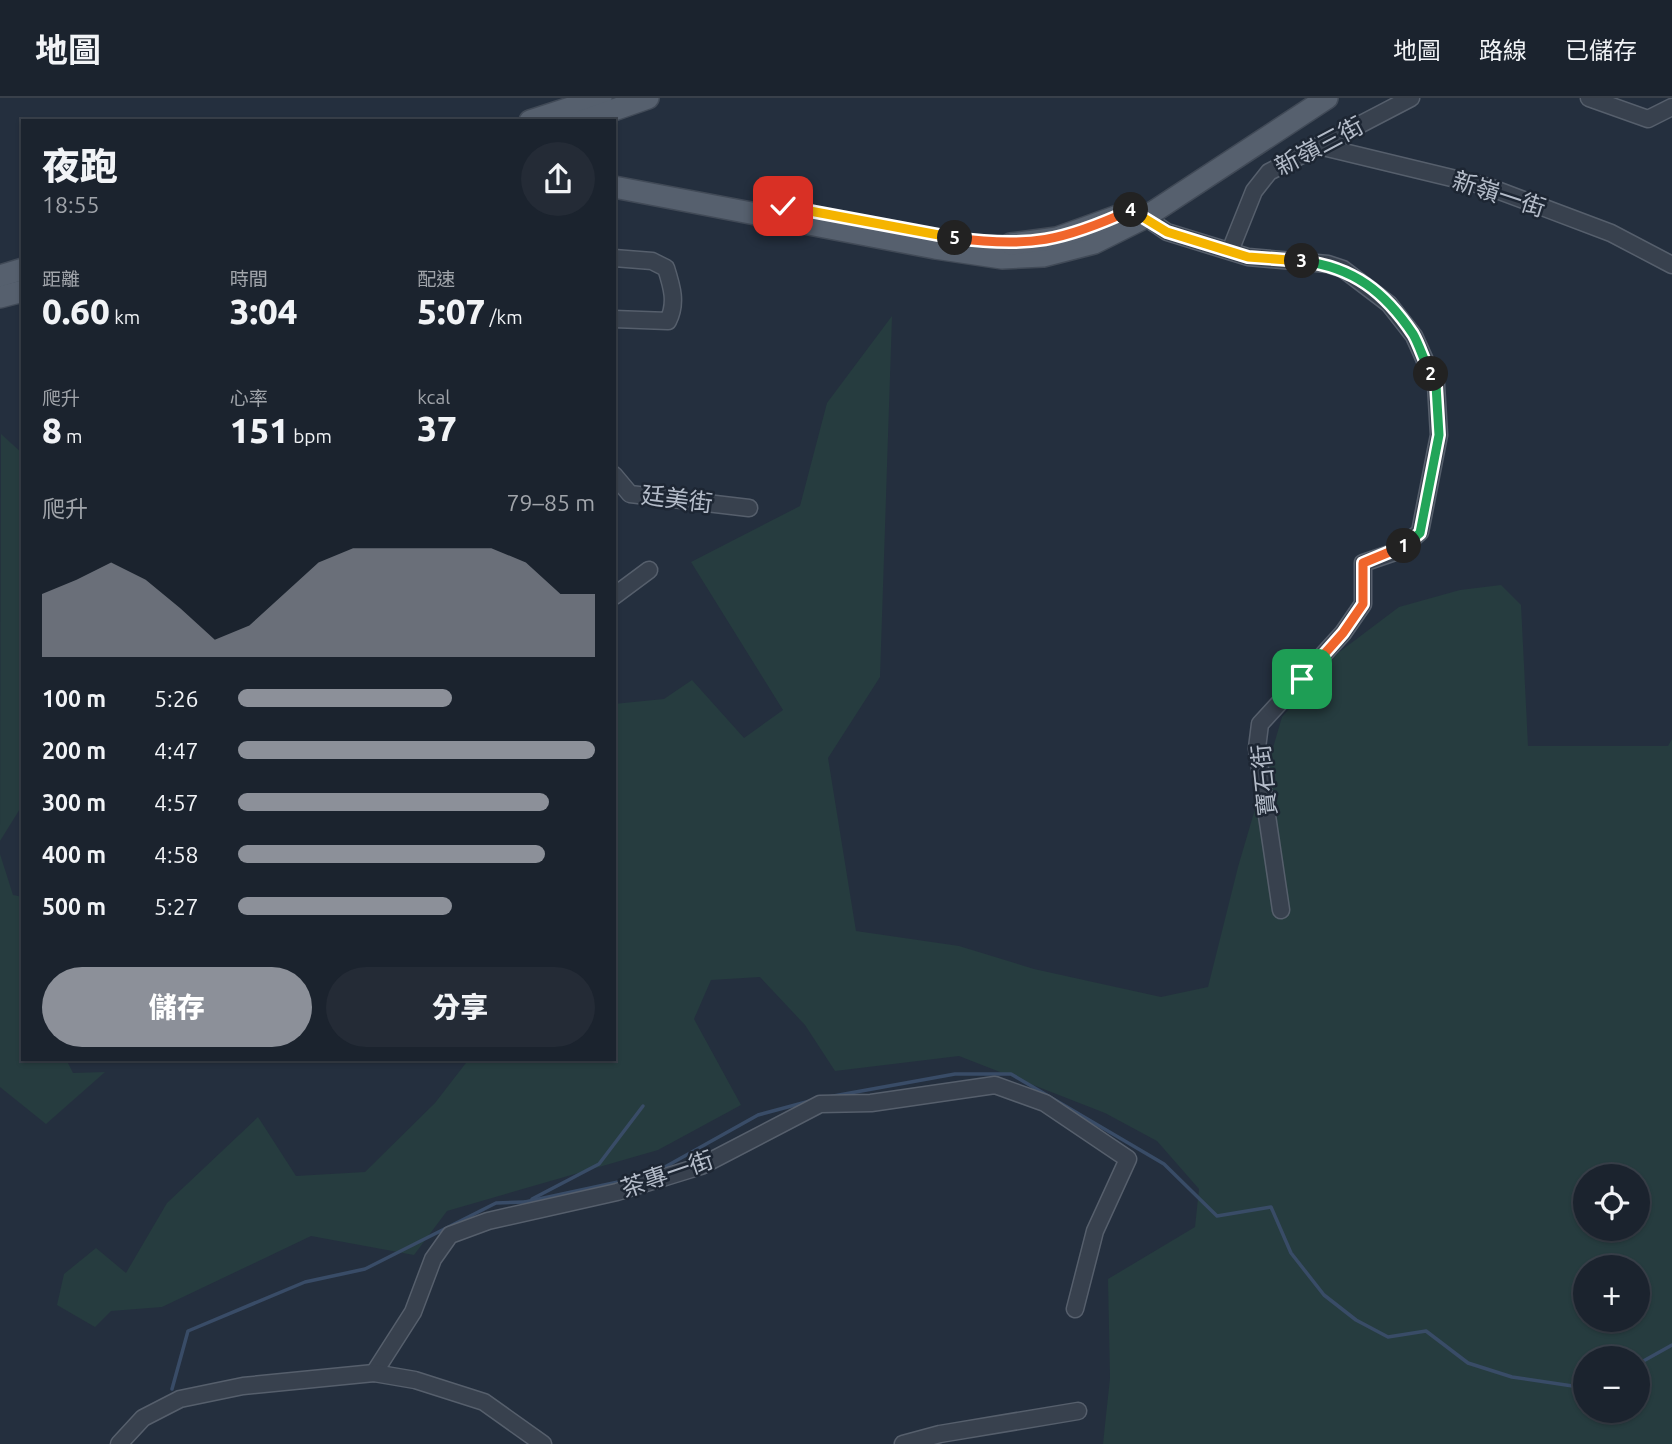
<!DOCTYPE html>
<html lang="zh-TW">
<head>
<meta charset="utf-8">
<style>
	body { margin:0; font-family:Ubuntu,"Noto Sans TC",sans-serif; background:#242b36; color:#f1f3f6; height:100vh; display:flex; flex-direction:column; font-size:26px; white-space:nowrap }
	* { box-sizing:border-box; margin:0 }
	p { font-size:23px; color:#a0a4aa }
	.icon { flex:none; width:38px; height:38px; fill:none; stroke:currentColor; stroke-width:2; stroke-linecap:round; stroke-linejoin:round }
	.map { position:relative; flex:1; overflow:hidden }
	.panel { position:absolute; left:21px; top:21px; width:595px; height:942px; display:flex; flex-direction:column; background:#1b232e; border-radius:0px; box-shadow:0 2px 5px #0004,0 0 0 2px #39404a }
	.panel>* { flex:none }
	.fabs { position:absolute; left:1573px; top:1066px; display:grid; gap:14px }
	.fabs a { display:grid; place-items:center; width:77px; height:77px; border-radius:50%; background:#1b232e; box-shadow:0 2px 5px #0004,0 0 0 2px #39404a; font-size:35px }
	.pin { position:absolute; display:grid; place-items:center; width:60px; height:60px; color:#fff; margin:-30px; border-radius:14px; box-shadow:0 4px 10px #0006 }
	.km { position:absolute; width:35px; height:35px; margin:-18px; border-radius:50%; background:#222; color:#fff; font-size:19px; line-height:35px; text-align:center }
	.round { display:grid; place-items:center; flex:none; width:74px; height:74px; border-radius:37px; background:#242b36 }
	.overview { display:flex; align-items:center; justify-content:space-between; height:119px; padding:0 21px }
	h1 { font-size:38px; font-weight:800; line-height:52px }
	.figures { display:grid; grid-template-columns:repeat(3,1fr); gap:10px; height:119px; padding:7px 21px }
	.figures div { display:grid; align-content:center }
	.figures b { font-size:35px; font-weight:800 }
	.figures small { font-size:19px; font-weight:400 }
	.figures p { font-size:19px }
	.chart { height:196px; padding:14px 21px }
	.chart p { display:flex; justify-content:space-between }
	.chart svg { width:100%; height:126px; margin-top:7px; fill:#8c9099; opacity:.7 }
	.button { display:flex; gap:14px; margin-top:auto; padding:14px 21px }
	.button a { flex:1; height:80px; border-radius:42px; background:#8c9099; color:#fff; font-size:28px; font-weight:800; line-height:80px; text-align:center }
	.button a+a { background:#242b36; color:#f1f3f6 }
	ul { padding:0 21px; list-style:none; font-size:23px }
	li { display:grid; grid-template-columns:112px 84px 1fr; align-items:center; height:52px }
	li i { height:18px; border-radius:9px; background:#8c9099 }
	header { display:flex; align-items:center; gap:42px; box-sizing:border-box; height:98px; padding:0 35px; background:#1b232e; border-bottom:2px solid #39404a }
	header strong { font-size:33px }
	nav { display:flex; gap:38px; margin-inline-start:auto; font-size:24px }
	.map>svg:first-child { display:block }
	.green { fill:#263c3f; fill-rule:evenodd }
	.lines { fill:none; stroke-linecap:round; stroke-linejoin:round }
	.stream { stroke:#394c67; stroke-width:3.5 }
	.minor-casing { stroke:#565f6c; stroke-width:19 }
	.major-casing { stroke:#414a57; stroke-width:24 }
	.minor { stroke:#38414e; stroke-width:16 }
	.major { stroke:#56606e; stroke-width:21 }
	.split-1-casing { stroke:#fff; stroke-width:14 }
	.split-2-casing { stroke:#fff; stroke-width:14 }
	.split-3-casing { stroke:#fff; stroke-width:14 }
	.split-4-casing { stroke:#fff; stroke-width:14 }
	.split-5-casing { stroke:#fff; stroke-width:14 }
	.split-6-casing { stroke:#fff; stroke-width:14 }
	.split-1 { stroke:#f0652b; stroke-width:9 }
	.split-2 { stroke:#22a559; stroke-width:9 }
	.split-3 { stroke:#22a559; stroke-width:9 }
	.split-4 { stroke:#f5b400; stroke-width:9 }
	.split-5 { stroke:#f0652b; stroke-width:9 }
	.split-6 { stroke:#f5b400; stroke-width:9 }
	.labels { text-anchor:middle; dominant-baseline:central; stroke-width:5; stroke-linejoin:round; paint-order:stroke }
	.street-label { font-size:24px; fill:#b4bcc9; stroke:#1d2633 }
</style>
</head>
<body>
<header>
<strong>地圖</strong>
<nav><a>地圖</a><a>路線</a><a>已儲存</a></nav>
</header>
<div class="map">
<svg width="1672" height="1346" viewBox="0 0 1672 1346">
	<rect width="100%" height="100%" fill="#242f3e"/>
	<g class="green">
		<path d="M 892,218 L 880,579 L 828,660 L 856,833 L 959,848 L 1034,871 L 1161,899 L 1208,889 L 1238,769 L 1282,619 L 1338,555 L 1399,509 L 1460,492 L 1501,487 L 1521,507 L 1528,648 L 1668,648 L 1672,641 L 1672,1346 L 1103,1346 L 1110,1280 L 1108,1181 L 1195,1129 L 1199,1091 L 1157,1043 L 1105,1015 L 959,958 L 835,973 L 805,927 L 760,879 L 711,882 L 694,921 L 741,1007 L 658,1052 L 447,1113 L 414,1157 L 311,1138 L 162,1209 L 111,1213 L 95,1229 L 57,1207 L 64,1176 L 96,1150 L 126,1175 L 167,1105 L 258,1019 L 296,1078 L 365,1074 L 435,1005 L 469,961 L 614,961 L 614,606 L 664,601 L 692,582 L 744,640 L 783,612 L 691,464 L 800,408 L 827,305 ZM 1586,1078 L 1638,1078 L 1638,1130 L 1586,1130 ZM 1586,1169 L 1638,1169 L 1638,1222 L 1586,1222 ZM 1586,1260 L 1638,1260 L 1638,1312 L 1586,1312 Z"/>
		<path d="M 1,336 L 23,356 L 23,706 L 0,743 Z"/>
		<path d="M 0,756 L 13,797 L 23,799 L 23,961 L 66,961 L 73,975 L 105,974 L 46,1026 L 0,989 Z"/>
	</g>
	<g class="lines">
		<g class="stream">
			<path d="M 828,999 L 955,976 L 1011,976 L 1164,1066 L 1217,1118 L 1271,1109 L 1291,1155 L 1324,1197 L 1356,1222 L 1388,1239 L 1426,1233 L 1468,1265 L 1512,1279 L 1586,1290"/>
			<path d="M 656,1074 L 758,1017 L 810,1003"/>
			<path d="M 532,1101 L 599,1066 L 643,1008"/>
			<path d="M 525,1104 L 632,1081"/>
			<path d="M 1638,1266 L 1672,1247"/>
			<path d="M 172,1291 L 188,1233 L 305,1184 L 365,1171 L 496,1105 L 525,1104"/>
		</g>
		<g class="minor-casing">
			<g id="minor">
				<path d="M 1589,0 L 1648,21 L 1672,9"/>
				<path d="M 1319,48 L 1489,89 L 1611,135 L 1672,167"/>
				<path d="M 1133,111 L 1167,134 L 1248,159 L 1328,166 L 1343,171 L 1389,206 L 1414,238 L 1436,287 L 1439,337 L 1420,434 L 1398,453 L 1363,465 L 1363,506 L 1343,535 L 1260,626 L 1257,650 L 1281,812"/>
				<path d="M 1230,153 L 1254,93 L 1269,74 L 1411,0"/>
				<path d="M 614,160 L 652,163 L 666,170 C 672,189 677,205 668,223 L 614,221"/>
				<path d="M 614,377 L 630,396 L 749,410"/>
				<path d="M 614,498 L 649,472"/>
				<path d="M 374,1275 L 413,1214 L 433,1161 L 450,1137 L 488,1123 L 617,1094 L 701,1068 L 820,1006 L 871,1005 L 995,987 L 1045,1005 L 1128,1061 L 1095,1133 L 1075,1211"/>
				<path d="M 119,1346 L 143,1320 L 180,1301 L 243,1288 L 374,1275 L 415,1282 L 484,1304 L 543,1346"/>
				<path d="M 903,1346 L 940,1336 L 1078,1313"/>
			</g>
		</g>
		<g class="major-casing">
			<g id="major">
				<path d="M 530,23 L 601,0"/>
				<path d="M 582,23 L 648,0"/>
				<path d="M 614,89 L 935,150 L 1002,160 L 1043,158 L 1094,145 L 1144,120 L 1327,0"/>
				<path d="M 1011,146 L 1057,140 L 1118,118"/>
				<path d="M 0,178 L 23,171"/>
				<path d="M 0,199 L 23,193"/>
			</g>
		</g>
		<use href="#minor" class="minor"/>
		<use href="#major" class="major"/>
	</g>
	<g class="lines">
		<g class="split-1-casing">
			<path id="split-1" d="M 1302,581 L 1343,535 L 1363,506 L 1363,465 L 1404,448"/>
		</g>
		<g class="split-2-casing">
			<path id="split-2" d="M 1404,448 L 1420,435 L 1439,337 L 1436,287 L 1431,276"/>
		</g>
		<g class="split-3-casing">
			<path id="split-3" d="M 1302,163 C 1353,169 1385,194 1413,236 C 1420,248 1424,264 1431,276"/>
		</g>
		<g class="split-4-casing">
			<path id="split-4" d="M 1131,112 L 1167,134 L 1248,159 L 1302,163"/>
		</g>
		<g class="split-5-casing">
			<path id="split-5" d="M 955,140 C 1029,150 1063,143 1131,112"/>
		</g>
		<g class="split-6-casing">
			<path id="split-6" d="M 783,108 L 955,140"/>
		</g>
		<use href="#split-1" class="split-1"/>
		<use href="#split-2" class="split-2"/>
		<use href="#split-3" class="split-3"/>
		<use href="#split-4" class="split-4"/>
		<use href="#split-5" class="split-5"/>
		<use href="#split-6" class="split-6"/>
	</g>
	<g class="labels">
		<g class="street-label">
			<text transform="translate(1319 48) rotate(-28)">新嶺三街</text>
			<text transform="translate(1499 96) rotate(18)">新嶺一街</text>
			<text transform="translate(677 401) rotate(7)">廷美街</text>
			<text transform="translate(1264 682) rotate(-96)">寶石街</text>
			<text transform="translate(667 1076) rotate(-19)">茶專一街</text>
		</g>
	</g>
</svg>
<div class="fabs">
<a><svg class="icon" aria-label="locate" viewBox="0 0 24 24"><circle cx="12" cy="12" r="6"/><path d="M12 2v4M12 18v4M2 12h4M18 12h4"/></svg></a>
<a>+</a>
<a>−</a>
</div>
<div class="pin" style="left:1302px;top:581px;background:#1e9e55"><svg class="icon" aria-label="arrive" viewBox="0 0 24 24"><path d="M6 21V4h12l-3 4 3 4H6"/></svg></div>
<div class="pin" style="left:783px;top:108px;background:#d93025"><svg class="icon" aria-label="check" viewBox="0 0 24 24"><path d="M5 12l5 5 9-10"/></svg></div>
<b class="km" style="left:1404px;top:448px">1</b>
<b class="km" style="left:1431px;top:276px">2</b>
<b class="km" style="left:1302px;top:163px">3</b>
<b class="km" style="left:1131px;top:112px">4</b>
<b class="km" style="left:955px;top:140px">5</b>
<section class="panel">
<div class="overview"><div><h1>夜跑</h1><p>18:55</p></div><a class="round"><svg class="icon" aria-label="share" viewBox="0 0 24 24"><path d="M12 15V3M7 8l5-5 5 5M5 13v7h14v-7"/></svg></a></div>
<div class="figures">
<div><p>距離</p><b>0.60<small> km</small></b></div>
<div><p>時間</p><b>3:04</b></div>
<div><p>配速</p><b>5:07<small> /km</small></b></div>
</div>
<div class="figures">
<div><p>爬升</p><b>8<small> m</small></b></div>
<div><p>心率</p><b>151<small> bpm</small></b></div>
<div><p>kcal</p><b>37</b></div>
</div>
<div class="chart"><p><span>爬升</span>79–85 m</p>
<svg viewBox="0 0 160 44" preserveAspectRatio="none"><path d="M0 44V22L10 17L20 11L30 17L40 27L50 38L60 33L70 22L80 11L90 6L100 6L110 6L120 6L130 6L140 11L150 22L160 22V44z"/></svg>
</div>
<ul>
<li><b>100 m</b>5:26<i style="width:60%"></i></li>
<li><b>200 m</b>4:47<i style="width:100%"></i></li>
<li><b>300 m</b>4:57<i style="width:87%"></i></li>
<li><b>400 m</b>4:58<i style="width:86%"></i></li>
<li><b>500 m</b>5:27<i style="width:60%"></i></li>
</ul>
<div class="button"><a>儲存</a><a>分享</a></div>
</section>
</div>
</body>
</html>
